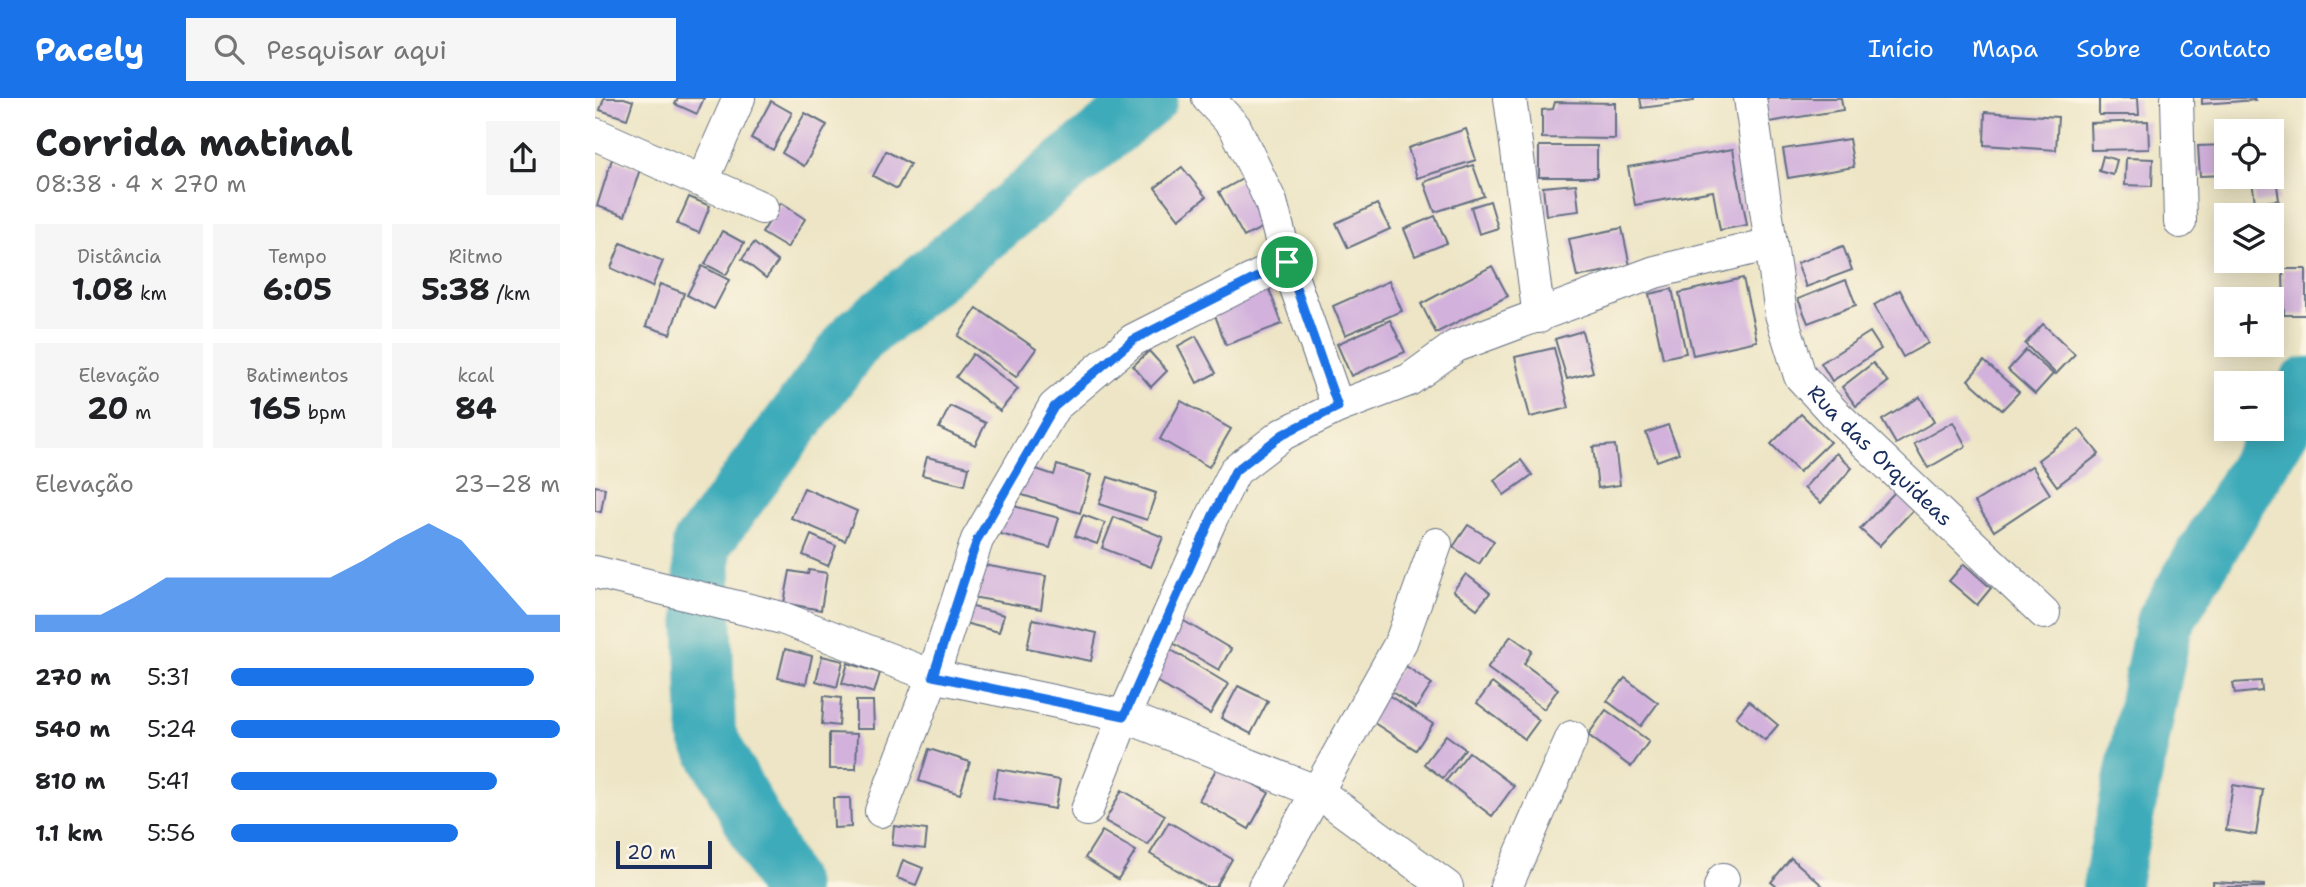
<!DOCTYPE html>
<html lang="pt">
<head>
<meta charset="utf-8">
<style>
	body { margin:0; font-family:"Shantell Sans",sans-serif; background:#f6f6f6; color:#202124; height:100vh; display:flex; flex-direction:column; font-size:26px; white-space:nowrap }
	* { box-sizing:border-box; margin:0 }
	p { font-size:23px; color:#757577 }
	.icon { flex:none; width:38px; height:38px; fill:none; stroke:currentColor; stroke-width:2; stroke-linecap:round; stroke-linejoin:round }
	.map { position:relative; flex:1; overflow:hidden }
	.drawer { display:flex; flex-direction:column; background:#fff; width:595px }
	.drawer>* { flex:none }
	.controls { position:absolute; left:1619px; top:21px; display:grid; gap:14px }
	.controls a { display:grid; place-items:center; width:70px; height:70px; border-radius:0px; background:#fff; box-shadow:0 4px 18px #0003; font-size:35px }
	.scale { position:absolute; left:21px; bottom:18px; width:96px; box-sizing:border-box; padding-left:7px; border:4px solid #1b2f5e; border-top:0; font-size:19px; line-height:24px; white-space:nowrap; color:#1b2f5e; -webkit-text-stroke:5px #fcf5e5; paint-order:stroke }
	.pin { position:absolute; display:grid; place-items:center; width:60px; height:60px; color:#fff; margin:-30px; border:4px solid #fff; border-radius:50%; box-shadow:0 2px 7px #0007 }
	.round { display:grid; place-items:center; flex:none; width:74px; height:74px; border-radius:0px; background:#f6f6f6 }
	.head { display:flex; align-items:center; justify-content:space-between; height:119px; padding:0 35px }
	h1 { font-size:38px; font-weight:700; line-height:52px }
	.stats { display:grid; grid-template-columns:repeat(3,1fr); gap:10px; height:119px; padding:7px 35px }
	.stats div { display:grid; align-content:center; border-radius:0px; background:#f6f6f6; text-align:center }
	.stats b { font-size:30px; font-weight:700 }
	.stats small { font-size:19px; font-weight:400 }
	.stats p { font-size:19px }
	.chart { height:196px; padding:14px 35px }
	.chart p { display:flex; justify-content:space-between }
	.chart svg { width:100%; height:126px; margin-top:7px; fill:#1a73e8; opacity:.7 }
	ul { padding:0 35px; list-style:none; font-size:23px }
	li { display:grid; grid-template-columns:112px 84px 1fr; align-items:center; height:52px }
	li i { height:18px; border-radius:9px; background:#1a73e8 }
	header { display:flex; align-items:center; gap:42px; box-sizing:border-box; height:98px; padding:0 35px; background:#1a73e8; color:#fff }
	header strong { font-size:33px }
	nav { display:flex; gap:38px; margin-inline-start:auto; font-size:24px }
	.search { width:490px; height:63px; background:#f6f6f6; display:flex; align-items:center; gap:18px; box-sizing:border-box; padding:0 24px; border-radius:0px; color:#757577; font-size:26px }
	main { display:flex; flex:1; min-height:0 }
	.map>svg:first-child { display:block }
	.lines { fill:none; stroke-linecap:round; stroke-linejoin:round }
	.river { stroke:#3cabba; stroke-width:58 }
	.building { fill:#d2b1dc }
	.street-casing { stroke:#646f82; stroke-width:34 }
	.street { stroke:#fff; stroke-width:32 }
	.route-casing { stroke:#fff; stroke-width:14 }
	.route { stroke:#1a73e8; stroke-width:9 }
	.labels { text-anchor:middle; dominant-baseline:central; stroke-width:6; stroke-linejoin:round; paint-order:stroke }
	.street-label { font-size:21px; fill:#1b2f5e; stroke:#fcf5e5 }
</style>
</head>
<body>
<header>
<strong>Pacely</strong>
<div class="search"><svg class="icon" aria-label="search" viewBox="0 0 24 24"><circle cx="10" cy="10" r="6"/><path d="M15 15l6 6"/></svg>Pesquisar aqui</div>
<nav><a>Início</a><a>Mapa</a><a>Sobre</a><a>Contato</a></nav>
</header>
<main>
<section class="drawer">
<div class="head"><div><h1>Corrida matinal</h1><p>08:38 · 4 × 270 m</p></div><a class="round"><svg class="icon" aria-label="share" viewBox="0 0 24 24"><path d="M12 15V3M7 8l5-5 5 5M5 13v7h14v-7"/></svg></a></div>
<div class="stats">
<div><p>Distância</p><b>1.08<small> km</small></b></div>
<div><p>Tempo</p><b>6:05</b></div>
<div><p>Ritmo</p><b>5:38<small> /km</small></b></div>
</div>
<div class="stats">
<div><p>Elevação</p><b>20<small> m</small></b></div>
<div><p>Batimentos</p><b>165<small> bpm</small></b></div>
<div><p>kcal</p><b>84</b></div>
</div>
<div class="chart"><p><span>Elevação</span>23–28 m</p>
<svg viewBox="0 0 160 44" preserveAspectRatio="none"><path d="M0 44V38L10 38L20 38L30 32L40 25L50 25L60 25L70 25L80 25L90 25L100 19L110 12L120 6L130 12L140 25L150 38L160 38V44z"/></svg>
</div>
<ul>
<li><b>270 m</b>5:31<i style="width:92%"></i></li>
<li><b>540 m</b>5:24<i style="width:100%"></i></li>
<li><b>810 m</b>5:41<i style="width:81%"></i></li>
<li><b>1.1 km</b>5:56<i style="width:69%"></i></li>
</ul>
</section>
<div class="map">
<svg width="1711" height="789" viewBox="0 0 1711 789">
	<rect width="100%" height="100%" fill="#fcf5e5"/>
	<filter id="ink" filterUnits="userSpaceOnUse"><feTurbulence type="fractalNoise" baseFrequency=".0143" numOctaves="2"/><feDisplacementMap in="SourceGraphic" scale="14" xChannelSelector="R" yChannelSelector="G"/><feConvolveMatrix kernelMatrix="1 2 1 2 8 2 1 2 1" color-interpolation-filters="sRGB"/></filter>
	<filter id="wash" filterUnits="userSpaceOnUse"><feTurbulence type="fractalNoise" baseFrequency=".00686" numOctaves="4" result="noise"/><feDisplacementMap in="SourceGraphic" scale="28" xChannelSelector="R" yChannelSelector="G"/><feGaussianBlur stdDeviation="1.57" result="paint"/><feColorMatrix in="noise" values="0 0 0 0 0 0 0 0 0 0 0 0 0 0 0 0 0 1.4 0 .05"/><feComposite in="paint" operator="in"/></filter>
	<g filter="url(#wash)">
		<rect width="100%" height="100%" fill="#ede5c5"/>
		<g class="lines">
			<g class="river">
				<path d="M 193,789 L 112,637 L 106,447 L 262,239 L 554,0"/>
				<path d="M 1516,789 L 1569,525 L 1711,288"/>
			</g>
		</g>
		<g id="blocks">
			<g class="building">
				<path d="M 9,0 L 29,0 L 38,3 L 32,21 L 5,12 Z"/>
				<path d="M 83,0 L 109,0 L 102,16 L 80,6 Z"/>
				<path d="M 1045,0 L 1099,0 L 1099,3 L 1047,10 Z"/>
				<path d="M 1170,0 L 1246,0 L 1248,12 L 1174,24 Z"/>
				<path d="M 1504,0 L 1543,0 L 1544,17 L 1504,17 Z"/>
				<path d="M 1607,0 L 1659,0 L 1660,2 L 1607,6 Z"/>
				<path d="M 176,3 L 197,15 L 178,52 L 156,40 Z"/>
				<path d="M 960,4 L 1020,5 L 1020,41 L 947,40 L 947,12 L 958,11 Z"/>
				<path d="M 1390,14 L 1463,19 L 1461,52 L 1389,47 Z"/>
				<path d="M 210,15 L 232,27 L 209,68 L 187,55 Z"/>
				<path d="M 1553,23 L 1554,51 L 1496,52 L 1495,25 Z"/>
				<path d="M 871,31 L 881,62 L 822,80 L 813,50 Z"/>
				<path d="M 1254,41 L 1259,69 L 1193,80 L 1188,51 Z"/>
				<path d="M 1631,47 L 1631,77 L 1605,78 L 1603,48 Z"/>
				<rect x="944" y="48" width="58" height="31"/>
				<path d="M 1138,51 L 1152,127 L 1125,132 L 1118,93 L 1040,107 L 1033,69 Z"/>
				<path d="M 291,53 L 315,66 L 302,91 L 278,78 Z"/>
				<path d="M 1508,58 L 1522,62 L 1518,77 L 1504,73 Z"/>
				<path d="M 1531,60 L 1558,61 L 1557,88 L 1530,87 Z"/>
				<path d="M 17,61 L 45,71 L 30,118 L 2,108 Z"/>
				<path d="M 878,67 L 889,98 L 840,114 L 829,84 Z"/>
				<path d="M 587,69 L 611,99 L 584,121 L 560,90 Z"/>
				<path d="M 651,79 L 676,125 L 649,139 L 624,94 Z"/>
				<path d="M 1681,80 L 1684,102 L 1660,105 L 1657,82 Z"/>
				<path d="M 981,86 L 984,113 L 951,117 L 948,89 Z"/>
				<path d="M 94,99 L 115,108 L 104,135 L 82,126 Z"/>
				<path d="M 895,103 L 903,130 L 884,136 L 876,109 Z"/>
				<path d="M 186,105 L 210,121 L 192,150 L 167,135 Z"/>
				<path d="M 782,106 L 795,131 L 753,150 L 741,125 Z"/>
				<path d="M 840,118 L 852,145 L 820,158 L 809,131 Z"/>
				<path d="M 1027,130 L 1035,168 L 982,179 L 974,141 Z"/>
				<path d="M 127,133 L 149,145 L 131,177 L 110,166 Z"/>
				<path d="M 26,145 L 68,163 L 57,189 L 16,170 Z"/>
				<path d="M 159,145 L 183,164 L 171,180 L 147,161 Z"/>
				<path d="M 1248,148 L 1257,172 L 1211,189 L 1202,165 Z"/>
				<path d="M 107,168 L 134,182 L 119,211 L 92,197 Z"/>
				<path d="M 897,168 L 913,198 L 841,235 L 826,206 Z"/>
				<path d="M 1688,171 L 1711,171 L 1711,217 L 1689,217 Z"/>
				<path d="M 1148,180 L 1162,243 L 1098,257 L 1084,195 Z"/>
				<path d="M 1251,182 L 1261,207 L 1213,225 L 1203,201 Z"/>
				<path d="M 794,183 L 807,213 L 750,237 L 738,208 Z"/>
				<path d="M 65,186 L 89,195 L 75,236 L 51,228 Z"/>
				<path d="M 673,188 L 687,226 L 631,247 L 617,209 Z"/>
				<path d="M 1077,191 L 1091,255 L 1068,260 L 1054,196 Z"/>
				<path d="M 1305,192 L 1333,245 L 1308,259 L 1279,207 Z"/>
				<path d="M 382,210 L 441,251 L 421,279 L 363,238 Z"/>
				<path d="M 795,222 L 810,254 L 756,278 L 742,246 Z"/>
				<path d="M 1448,226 L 1480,256 L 1461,276 L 1430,246 Z"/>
				<path d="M 987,233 L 998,274 L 972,281 L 960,241 Z"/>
				<path d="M 1275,234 L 1286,251 L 1237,283 L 1226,265 Z"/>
				<path d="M 601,238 L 621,275 L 602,285 L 583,248 Z"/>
				<path d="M 959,250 L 974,310 L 935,319 L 920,259 Z"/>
				<path d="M 1431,252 L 1458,276 L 1440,296 L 1413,272 Z"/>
				<path d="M 554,253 L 572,273 L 556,289 L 538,268 Z"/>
				<path d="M 378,256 L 423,291 L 405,313 L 361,279 Z"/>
				<path d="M 1389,263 L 1424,294 L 1407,312 L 1373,282 Z"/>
				<path d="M 1278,265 L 1293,284 L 1261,308 L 1247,289 Z"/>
				<path d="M 1325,299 L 1339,324 L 1301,346 L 1287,322 Z"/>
				<path d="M 586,303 L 636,331 L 614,369 L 565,341 Z"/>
				<path d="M 355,308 L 391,325 L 380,347 L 344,330 Z"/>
				<path d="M 1206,316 L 1235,344 L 1204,374 L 1176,346 Z"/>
				<path d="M 1358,324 L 1371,348 L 1333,370 L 1319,346 Z"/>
				<path d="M 1073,327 L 1084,355 L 1062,363 L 1051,335 Z"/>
				<path d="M 1484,331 L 1504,356 L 1462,388 L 1443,362 Z"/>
				<path d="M 1020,347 L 1025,387 L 1003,390 L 998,349 Z"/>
				<path d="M 1241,355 L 1257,370 L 1226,405 L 1209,390 Z"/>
				<path d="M 332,359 L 374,369 L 370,387 L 327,377 Z"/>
				<path d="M 926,362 L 937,377 L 909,397 L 899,382 Z"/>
				<path d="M 429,367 L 459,377 L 462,367 L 496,377 L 485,415 L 421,395 Z"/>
				<path d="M 1437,368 L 1455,396 L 1399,433 L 1380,404 Z"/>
				<path d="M 513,379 L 561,395 L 552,422 L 504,406 Z"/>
				<path d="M 0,388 L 10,390 L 6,414 L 0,413 Z"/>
				<path d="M 209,390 L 262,413 L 250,443 L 196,420 Z"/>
				<path d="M 1300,394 L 1318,412 L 1284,448 L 1265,431 Z"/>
				<path d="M 407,405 L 464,420 L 455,450 L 399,434 Z"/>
				<path d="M 488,417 L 510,425 L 502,446 L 480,438 Z"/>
				<path d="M 519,419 L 568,439 L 556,469 L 507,450 Z"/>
				<path d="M 873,427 L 899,443 L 884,466 L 858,449 Z"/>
				<path d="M 216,437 L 241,448 L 233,468 L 208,457 Z"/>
				<path d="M 377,465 L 451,478 L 446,511 L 371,498 Z"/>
				<path d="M 1369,466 L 1396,490 L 1382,507 L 1354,483 Z"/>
				<path d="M 214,472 L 232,475 L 226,512 L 189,505 L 195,473 L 213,476 Z"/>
				<path d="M 871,476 L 895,495 L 882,511 L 858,493 Z"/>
				<path d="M 366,506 L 409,517 L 404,534 L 362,523 Z"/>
				<path d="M 438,521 L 502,535 L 496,563 L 432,550 Z"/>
				<path d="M 589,523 L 636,551 L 624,572 L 576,544 Z"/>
				<path d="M 916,538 L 937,553 L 929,566 L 963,591 L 949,611 L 892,570 Z"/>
				<path d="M 568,547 L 633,586 L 615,616 L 551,577 Z"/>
				<path d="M 190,551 L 217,558 L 211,586 L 183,580 Z"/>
				<path d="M 227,558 L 248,563 L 242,589 L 221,583 Z"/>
				<path d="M 253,565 L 285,575 L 279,595 L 247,585 Z"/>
				<path d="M 808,566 L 837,586 L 821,610 L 791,590 Z"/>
				<path d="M 1030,580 L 1063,605 L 1046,628 L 1012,603 Z"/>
				<path d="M 1666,583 L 1667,593 L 1640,596 L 1638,585 Z"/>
				<path d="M 897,585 L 944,622 L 930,641 L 882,605 Z"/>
				<path d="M 643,588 L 673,603 L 656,636 L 626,620 Z"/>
				<path d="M 790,595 L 838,626 L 821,652 L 773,621 Z"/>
				<path d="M 229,598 L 246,600 L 244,628 L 227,626 Z"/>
				<path d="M 261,603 L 278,603 L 279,631 L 261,631 Z"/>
				<path d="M 1154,603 L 1183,627 L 1170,642 L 1141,619 Z"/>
				<path d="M 1011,612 L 1054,643 L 1036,669 L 993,637 Z"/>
				<path d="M 234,635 L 262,636 L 261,671 L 234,671 Z"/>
				<path d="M 851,637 L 870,651 L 848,680 L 829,666 Z"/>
				<path d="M 334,651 L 375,664 L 365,696 L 324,683 Z"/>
				<path d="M 874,654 L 919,688 L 897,718 L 851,683 Z"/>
				<path d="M 624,666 L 674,695 L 654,731 L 604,702 Z"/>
				<path d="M 403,671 L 465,682 L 460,711 L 398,700 Z"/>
				<path d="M 1638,687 L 1668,692 L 1661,737 L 1631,732 Z"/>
				<path d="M 527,692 L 570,717 L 553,747 L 510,723 Z"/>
				<path d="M 238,700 L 255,700 L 256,729 L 239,730 Z"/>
				<path d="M 574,724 L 637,761 L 621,789 L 611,789 L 555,756 Z"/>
				<path d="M 299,728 L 332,732 L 330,751 L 297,747 Z"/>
				<path d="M 507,733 L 541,753 L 523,781 L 490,760 Z"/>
				<path d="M 1196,760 L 1229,789 L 1182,789 L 1176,784 Z"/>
				<path d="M 308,762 L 328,770 L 321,787 L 302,780 Z"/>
				<path d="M 1618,784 L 1669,787 L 1669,789 L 1618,789 Z"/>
			</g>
		</g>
	</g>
	<g filter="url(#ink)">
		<use href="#blocks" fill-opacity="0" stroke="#646f82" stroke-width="2"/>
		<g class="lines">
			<g class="street-casing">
				<g id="street">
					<path d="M 613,0 L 640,29 L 676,104 L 692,164 L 743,309"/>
					<path d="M 915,0 L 944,219"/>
					<path id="s1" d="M 1155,0 L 1186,216 L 1205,278 L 1239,315 L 1449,515"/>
					<path d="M 1582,0 L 1585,124"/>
					<path d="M 0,36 L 167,110"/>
					<path d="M 108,82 L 144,0"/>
					<path d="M 0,474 L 187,520 L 338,578 L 529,618 L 723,694 L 852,789"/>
					<path d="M 492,712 L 529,618 L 617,419 L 640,373 L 688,336 L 743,309 L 814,282 L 861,248 L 1060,174 L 1176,146"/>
					<path d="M 286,713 L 338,578 L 382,442 L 459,309 L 538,242 L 692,164"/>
					<path d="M 669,789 L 806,544 L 841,446"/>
					<path d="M 911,789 L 977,639"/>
					<path d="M 1125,789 L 1128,781"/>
				</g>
			</g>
			<use href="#street" class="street"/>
		</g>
	</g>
	<g class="lines" filter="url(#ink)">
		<g class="route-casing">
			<path id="route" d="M 692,164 L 743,309 L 688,336 L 640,373 L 617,419 L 529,618 L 338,578 L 382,442 L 459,309 L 538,242 Z"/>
		</g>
		<use href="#route" class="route"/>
	</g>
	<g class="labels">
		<g class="street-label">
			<text stroke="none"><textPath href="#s1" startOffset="396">Rua das Orquídeas</textPath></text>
		</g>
	</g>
</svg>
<div class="controls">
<a><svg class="icon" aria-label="locate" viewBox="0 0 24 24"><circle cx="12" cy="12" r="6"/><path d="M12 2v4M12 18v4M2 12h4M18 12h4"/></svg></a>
<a><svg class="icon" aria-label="layers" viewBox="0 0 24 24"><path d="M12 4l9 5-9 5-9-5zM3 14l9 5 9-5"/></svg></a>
<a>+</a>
<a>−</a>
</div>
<div class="scale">20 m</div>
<div class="pin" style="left:692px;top:164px;background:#1e9e55"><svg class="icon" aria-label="arrive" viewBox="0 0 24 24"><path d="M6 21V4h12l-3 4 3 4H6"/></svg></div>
</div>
</main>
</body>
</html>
